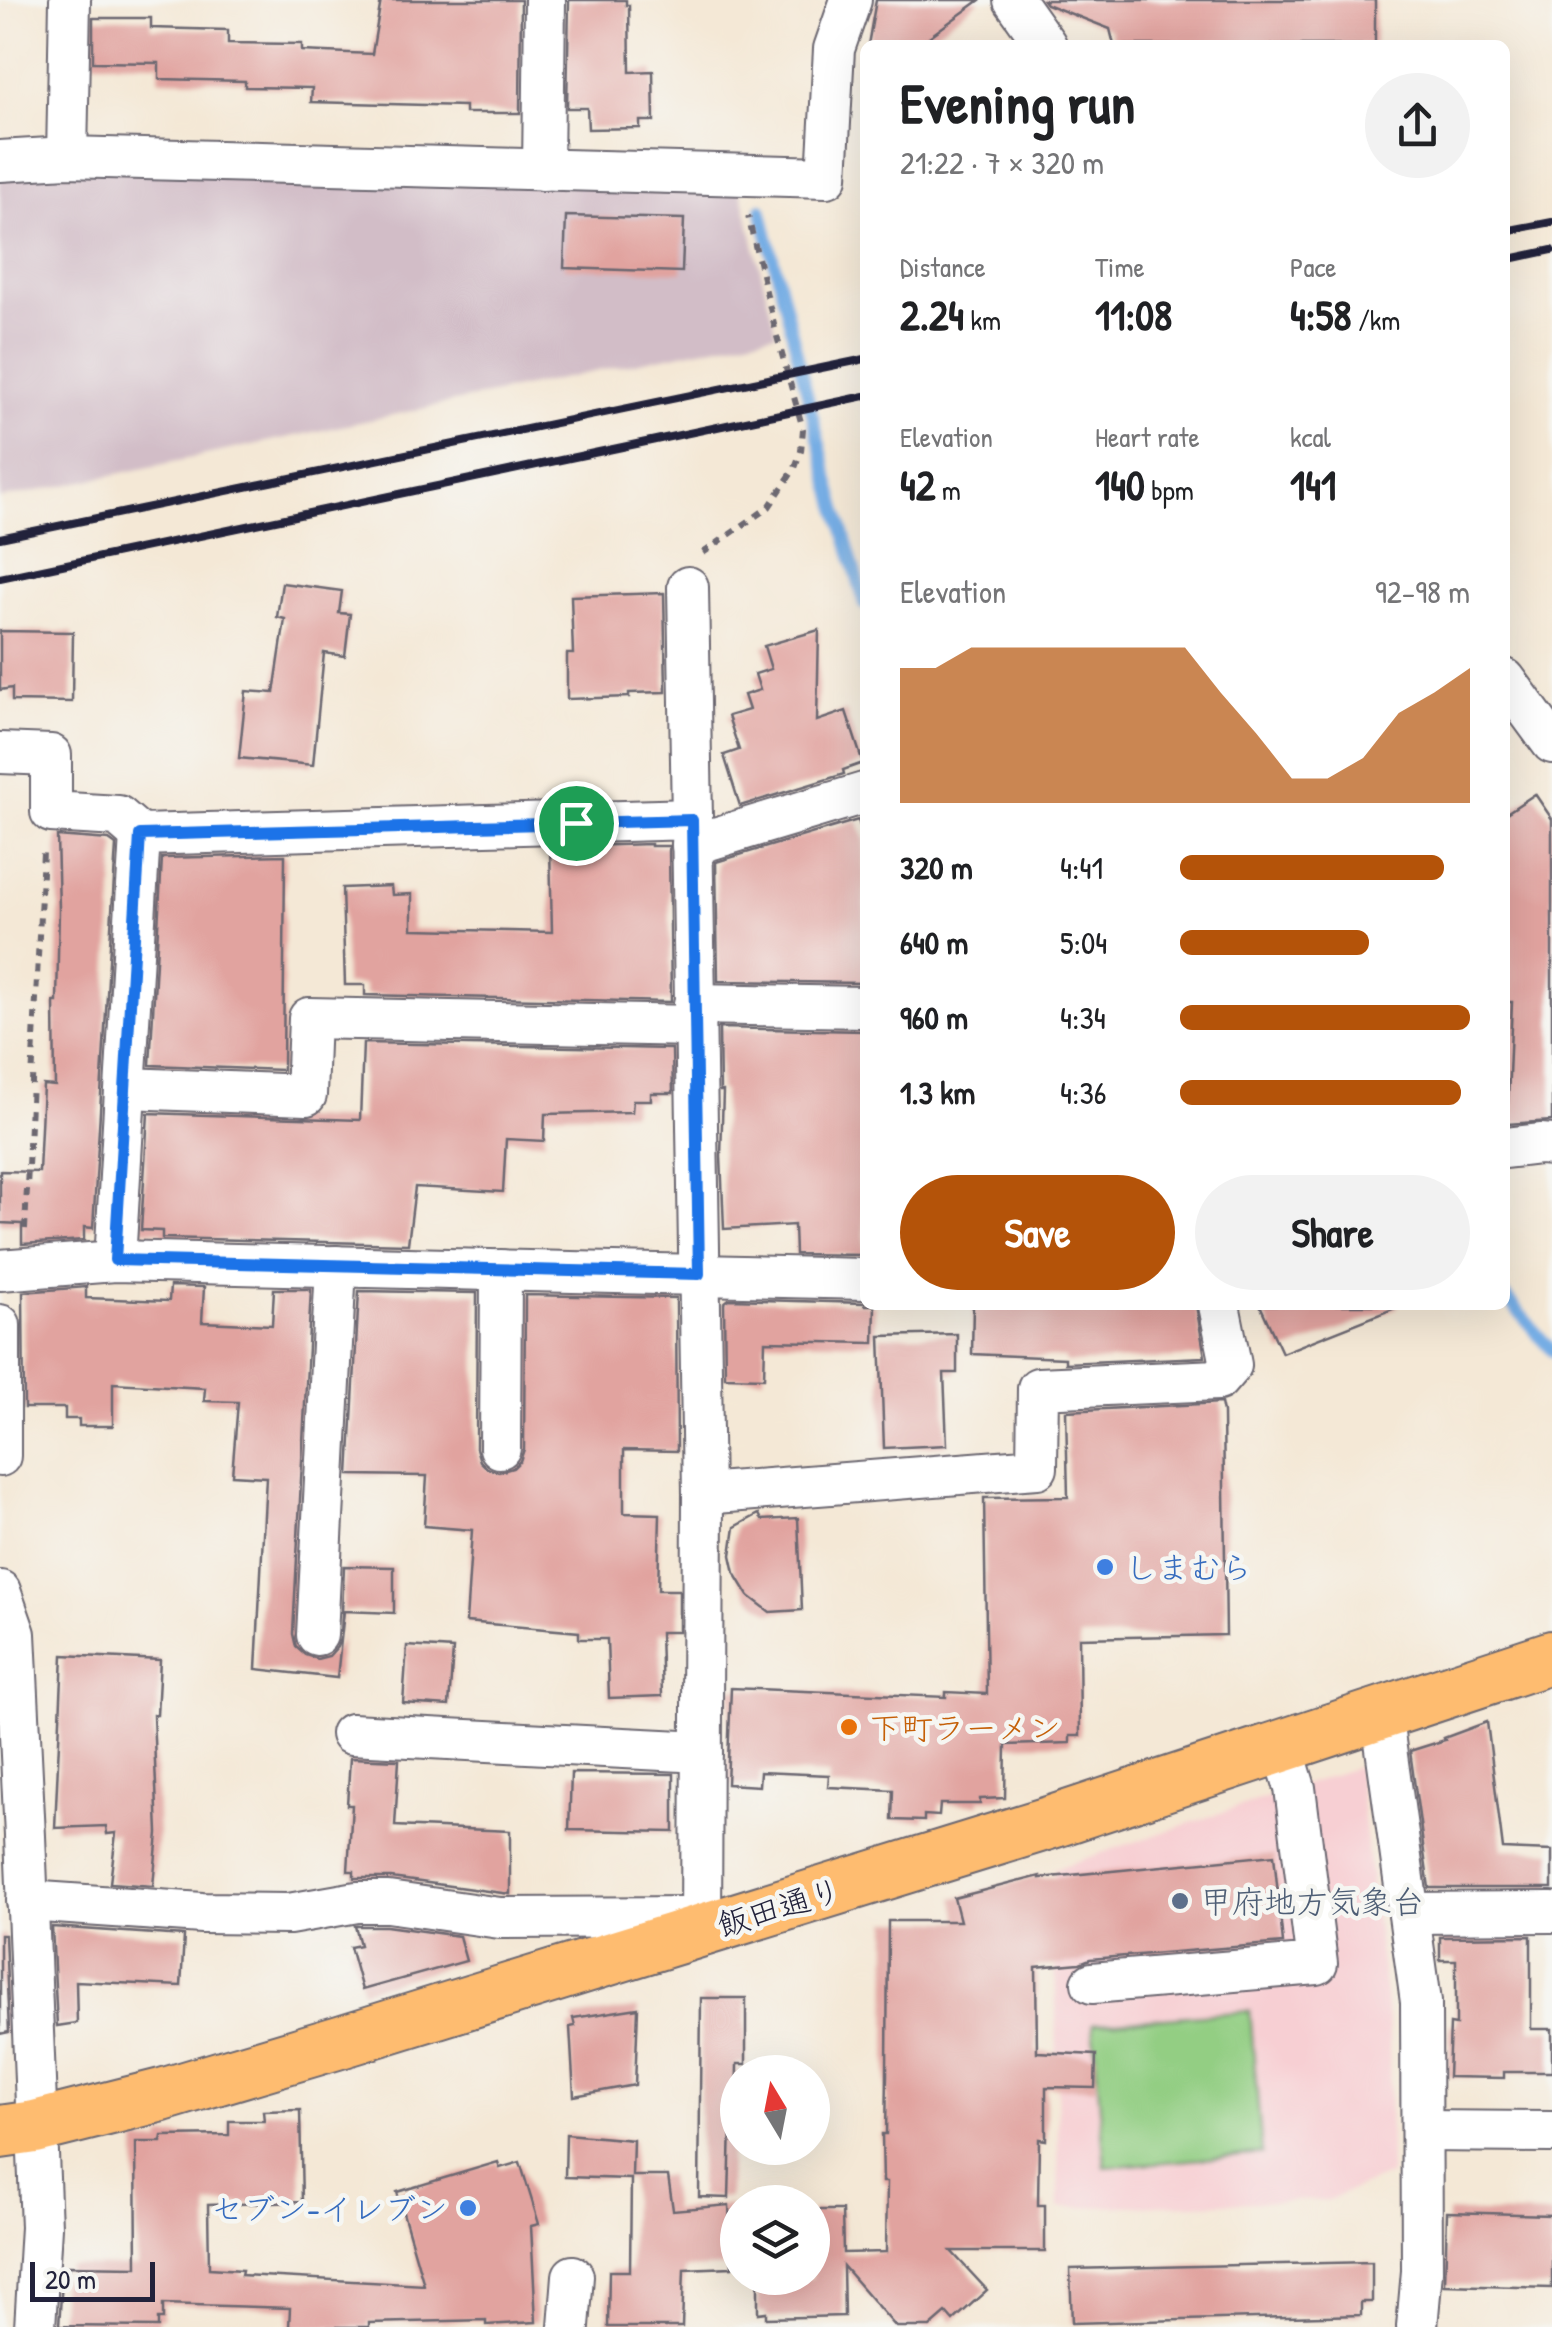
<!DOCTYPE html>
<html lang="en">
<head>
<meta charset="utf-8">
<style>
	body { margin:0; font-family:"Patrick Hand","Klee One",sans-serif; background:#f2f2f2; color:#202124; height:100vh; display:flex; flex-direction:column; font-size:38px; white-space:nowrap }
	* { box-sizing:border-box; margin:0 }
	p { font-size:32px; color:#757577 }
	.icon { flex:none; width:55px; height:55px; fill:none; stroke:currentColor; stroke-width:2; stroke-linecap:round; stroke-linejoin:round }
	.map { position:relative; flex:1; overflow:hidden }
	.details { position:absolute; left:860px; top:40px; width:650px; height:1270px; display:flex; flex-direction:column; background:#fff; border-radius:15px; box-shadow:0 10px 40px #0002 }
	.details>* { flex:none }
	.needle { width:65px; rotate:350deg }
	.tools { position:absolute; left:720px; top:2055px; display:grid; gap:20px }
	.tools a { display:grid; place-items:center; width:110px; height:110px; border-radius:50%; background:#fff; box-shadow:0 10px 40px #0002; font-size:50px }
	.scale { position:absolute; left:30px; bottom:25px; width:125px; box-sizing:border-box; padding-left:10px; border:5px solid #22223b; border-top:0; font-size:28px; line-height:35px; white-space:nowrap; color:#22223b; -webkit-text-stroke:8px #f6f6f2; paint-order:stroke }
	.pin { position:absolute; display:grid; place-items:center; width:85px; height:85px; color:#fff; margin:-42px; border:5px solid #fff; border-radius:50%; box-shadow:0 2px 10px #0007 }
	.round { display:grid; place-items:center; flex:none; width:105px; height:105px; border-radius:52px; background:#f2f2f2 }
	.head { display:flex; align-items:center; justify-content:space-between; height:170px; padding:0 40px }
	h1 { font-size:55px; font-weight:800; line-height:75px }
	.figures { display:grid; grid-template-columns:repeat(3,1fr); gap:15px; height:170px; padding:10px 40px }
	.figures div { display:grid; align-content:center }
	.figures b { font-size:42px; font-weight:800 }
	.figures small { font-size:28px; font-weight:400 }
	.figures p { font-size:28px }
	.chart { height:280px; padding:20px 40px }
	.chart p { display:flex; justify-content:space-between }
	.chart svg { width:100%; height:180px; margin-top:10px; fill:#b45309; opacity:.7 }
	.cta { display:flex; gap:20px; margin-top:auto; padding:20px 40px }
	.cta a { flex:1; height:115px; border-radius:60px; background:#b45309; color:#fff; font-size:40px; font-weight:800; line-height:115px; text-align:center }
	.cta a+a { background:#f2f2f2; color:#202124 }
	ul { padding:0 40px; list-style:none; font-size:32px }
	li { display:grid; grid-template-columns:160px 120px 1fr; align-items:center; height:75px }
	li i { height:25px; border-radius:12px; background:#b45309 }
	.map>svg:first-child { display:block }
	.built { fill:#f7cfd3 }
	.industrial { fill:#d2bdc7 }
	.green { fill:#93ce83; stroke:#5a785f; stroke-width:2.5 }
	.lines { fill:none; stroke-linecap:round; stroke-linejoin:round }
	.stream { stroke:#76ade4; stroke-width:12 }
	.building { fill:#e1a39f }
	.minor-casing { stroke:#6c6771; stroke-width:44 }
	.major-casing { stroke:#6c6771; stroke-width:56 }
	.path { stroke:#6c6771; stroke-width:6; stroke-dasharray:8 8; stroke-linecap:butt }
	.minor { stroke:#fff; stroke-width:40 }
	.major { stroke:#febc70; stroke-width:52 }
	.rail { stroke:#22223b; stroke-width:8 }
	.route-casing { stroke:#fff; stroke-width:20 }
	.route { stroke:#1a73e8; stroke-width:12 }
	.shop-dot { fill:#3f7fe0; stroke:#f6f6f2; stroke-width:4 }
	.food-dot { fill:#e8710a; stroke:#f6f6f2; stroke-width:4 }
	.service-dot { fill:#5c6f8a; stroke:#f6f6f2; stroke-width:4 }
	.labels { text-anchor:middle; dominant-baseline:central; stroke-width:9; stroke-linejoin:round; paint-order:stroke }
	.shop-label { font-size:32px; fill:#366cbe; stroke:#f6f6f2; text-anchor:start }
	.food-label { font-size:32px; fill:#c56008; stroke:#f6f6f2; text-anchor:start }
	.service-label { font-size:32px; fill:#4e5e75; stroke:#f6f6f2; text-anchor:start }
	.street-label { font-size:32px; fill:#22223b; stroke:#f6f6f2 }
</style>
</head>
<body>
<div class="map">
<svg width="1552" height="2327" viewBox="0 0 1552 2327">
	<rect width="100%" height="100%" fill="#f6f6f2"/>
	<filter id="ink" filterUnits="userSpaceOnUse"><feTurbulence type="fractalNoise" baseFrequency=".01" numOctaves="2"/><feDisplacementMap in="SourceGraphic" scale="20" xChannelSelector="R" yChannelSelector="G"/><feConvolveMatrix kernelMatrix="1 2 1 2 8 2 1 2 1" color-interpolation-filters="sRGB"/></filter>
	<filter id="wash" filterUnits="userSpaceOnUse"><feTurbulence type="fractalNoise" baseFrequency=".0048" numOctaves="4" result="noise"/><feDisplacementMap in="SourceGraphic" scale="40" xChannelSelector="R" yChannelSelector="G"/><feGaussianBlur stdDeviation="2.25" result="paint"/><feColorMatrix in="noise" values="0 0 0 0 0 0 0 0 0 0 0 0 0 0 0 0 0 1.4 0 .05"/><feComposite in="paint" operator="in"/></filter>
	<g filter="url(#wash)">
		<rect width="100%" height="100%" fill="#f4e8d6"/>
		<path class="built" d="M 1357,1767 L 1389,2028 L 1390,2175 L 1328,2200 L 1059,2208 L 1054,1869 Z"/>
		<path class="industrial" d="M 0,161 L 735,175 L 744,202 L 776,333 L 0,499 Z"/>
		<path class="green" d="M 1250,2011 L 1262,2154 L 1105,2167 L 1093,2024 Z"/>
		<g class="lines">
			<g class="stream">
				<path d="M 761,209 L 828,477 L 865,605"/>
				<path d="M 1505,1296 L 1552,1351"/>
			</g>
		</g>
		<g id="blocks">
			<g class="building">
				<path d="M 381,0 L 521,0 L 520,113 L 465,113 L 465,106 L 311,102 L 312,88 L 245,87 L 245,81 L 159,79 L 159,63 L 93,62 L 93,18 L 151,18 L 151,28 L 228,30 L 228,43 L 302,44 L 302,51 L 372,54 Z"/>
				<path d="M 569,0 L 626,0 L 626,5 L 629,5 L 630,72 L 653,71 L 654,121 L 640,121 L 640,128 L 588,129 L 587,108 L 567,108 Z"/>
				<path d="M 876,0 L 980,0 L 918,45 L 868,45 Z"/>
				<path d="M 1043,0 L 1375,0 L 1375,45 L 1114,45 L 1110,29 L 1046,4 Z"/>
				<path d="M 566,216 L 684,219 L 682,272 L 564,268 Z"/>
				<path d="M 282,583 L 342,591 L 339,613 L 350,614 L 345,656 L 324,653 L 313,765 L 239,758 L 246,691 L 274,693 L 285,619 L 277,617 Z"/>
				<path d="M 664,593 L 666,692 L 629,693 L 629,697 L 567,699 L 567,654 L 573,654 L 571,596 Z"/>
				<path d="M 819,630 L 817,721 L 846,711 L 863,763 L 843,770 L 844,774 L 740,806 L 724,755 L 739,750 L 728,716 L 749,710 L 744,695 L 760,690 L 755,674 L 771,669 L 764,646 Z"/>
				<path d="M 0,631 L 73,632 L 72,702 L 12,701 L 12,688 L 0,690 Z"/>
				<path d="M 1535,794 L 1552,819 L 1552,1121 L 1507,1124 L 1512,1002 L 1505,1002 L 1505,814 Z"/>
				<path d="M 858,820 L 865,840 L 865,983 L 718,981 L 716,862 Z"/>
				<path d="M 57,836 L 109,840 L 116,845 L 93,1228 L 84,1227 L 84,1240 L 22,1244 L 22,1224 L 0,1223 L 0,1171 L 39,1172 L 43,1085 L 55,1086 L 54,1002 L 57,1002 L 59,909 Z"/>
				<path d="M 651,844 L 651,846 L 669,846 L 671,1002 L 365,995 L 365,985 L 345,985 L 342,888 L 391,886 L 392,895 L 412,894 L 412,929 L 552,932 L 550,847 Z"/>
				<path d="M 285,855 L 283,1070 L 150,1065 L 162,858 Z"/>
				<path d="M 719,1028 L 865,1031 L 865,1255 L 795,1254 L 794,1225 L 724,1229 L 721,1156 L 723,1091 L 720,1091 Z"/>
				<path d="M 363,1043 L 672,1049 L 673,1093 L 651,1093 L 651,1100 L 633,1100 L 632,1112 L 545,1114 L 544,1141 L 506,1139 L 503,1192 L 415,1187 L 408,1244 L 162,1238 L 162,1231 L 141,1230 L 148,1113 L 360,1120 Z"/>
				<path d="M 170,1286 L 204,1287 L 202,1322 L 272,1325 L 274,1289 L 311,1289 L 293,1634 L 296,1647 L 305,1655 L 317,1659 L 329,1656 L 337,1647 L 341,1636 L 344,1566 L 394,1567 L 394,1613 L 344,1611 L 337,1678 L 256,1669 L 266,1477 L 232,1475 L 238,1402 L 204,1401 L 205,1388 L 113,1383 L 113,1426 L 79,1426 L 79,1419 L 65,1419 L 65,1408 L 24,1408 L 23,1292 L 86,1287 L 86,1298 L 169,1301 Z"/>
				<path d="M 359,1291 L 477,1293 L 476,1448 L 480,1461 L 487,1468 L 499,1472 L 513,1468 L 520,1461 L 524,1449 L 525,1295 L 676,1298 L 677,1451 L 624,1450 L 624,1513 L 660,1514 L 658,1590 L 679,1590 L 679,1632 L 660,1632 L 662,1696 L 609,1698 L 607,1639 L 579,1639 L 579,1632 L 466,1622 L 472,1530 L 424,1526 L 427,1476 L 349,1475 Z"/>
				<path d="M 729,1299 L 865,1303 L 865,1305 L 875,1305 L 874,1343 L 765,1341 L 764,1378 L 725,1377 L 724,1303 Z"/>
				<path d="M 973,1305 L 1196,1305 L 1205,1357 L 1065,1363 L 1065,1358 L 972,1354 Z"/>
				<path d="M 1260,1305 L 1398,1305 L 1398,1307 L 1282,1353 Z"/>
				<path d="M 957,1334 L 957,1373 L 944,1373 L 947,1445 L 884,1448 L 880,1336 Z"/>
				<path d="M 1221,1403 L 1223,1413 L 1226,1635 L 1079,1638 L 1080,1736 L 1070,1736 L 1070,1743 L 1006,1745 L 1005,1798 L 980,1799 L 980,1804 L 940,1804 L 939,1816 L 924,1815 L 924,1821 L 892,1820 L 893,1790 L 828,1787 L 829,1775 L 760,1772 L 759,1786 L 727,1784 L 731,1688 L 946,1697 L 946,1692 L 987,1694 L 984,1498 L 1068,1497 L 1066,1411 Z"/>
				<path d="M 759,1514 L 762,1520 L 798,1518 L 802,1610 L 770,1612 L 749,1596 L 735,1573 L 731,1555 L 735,1527 Z"/>
				<path d="M 407,1646 L 453,1649 L 449,1706 L 403,1703 Z"/>
				<path d="M 63,1655 L 160,1660 L 157,1715 L 153,1715 L 158,1833 L 153,1886 L 110,1883 L 116,1833 L 107,1834 L 106,1826 L 55,1828 Z"/>
				<path d="M 1487,1722 L 1503,1849 L 1552,1851 L 1552,1888 L 1429,1888 L 1410,1751 L 1445,1740 L 1444,1738 Z"/>
				<path d="M 350,1758 L 399,1760 L 395,1826 L 510,1831 L 510,1894 L 391,1878 L 354,1878 L 354,1871 L 348,1871 L 352,1805 L 347,1805 Z"/>
				<path d="M 571,1773 L 674,1774 L 674,1832 L 569,1830 Z"/>
				<path d="M 1274,1855 L 1283,1943 L 1090,1959 L 1080,1963 L 1036,1967 L 1037,2052 L 1096,2055 L 1095,2088 L 1046,2087 L 1046,2140 L 1039,2139 L 1038,2205 L 1045,2205 L 1045,2251 L 951,2251 L 987,2290 L 953,2321 L 946,2313 L 930,2327 L 896,2327 L 843,2266 L 844,2316 L 766,2318 L 766,2312 L 758,2313 L 758,2278 L 812,2278 L 812,2210 L 842,2210 L 843,2253 L 886,2252 L 887,2182 L 883,2182 L 882,2134 L 886,2134 L 887,2075 L 888,1921 L 960,1921 L 954,1898 L 1040,1876 L 1040,1878 Z"/>
				<path d="M 355,1926 L 386,1926 L 459,1936 L 466,1961 L 362,1990 L 350,1947 L 360,1945 Z"/>
				<path d="M 52,1927 L 184,1936 L 181,1986 L 76,1981 L 77,2023 L 57,2026 Z"/>
				<path d="M 0,1935 L 5,1935 L 9,2032 L 0,2034 Z"/>
				<path d="M 1531,1936 L 1531,2029 L 1552,2029 L 1552,2072 L 1504,2072 L 1504,2078 L 1448,2077 L 1450,2024 L 1456,2025 L 1456,1960 L 1440,1960 L 1440,1937 Z"/>
				<path d="M 701,1998 L 746,1998 L 746,2064 L 737,2064 L 736,2125 L 731,2125 L 729,2198 L 699,2197 Z"/>
				<path d="M 638,2008 L 635,2085 L 574,2096 L 570,2027 L 575,2026 L 573,2018 Z"/>
				<path d="M 300,2110 L 302,2202 L 208,2205 L 209,2268 L 242,2270 L 241,2275 L 424,2285 L 397,2192 L 498,2162 L 500,2168 L 520,2162 L 539,2224 L 531,2226 L 536,2322 L 486,2325 L 486,2320 L 369,2323 L 369,2327 L 289,2327 L 290,2308 L 163,2304 L 163,2319 L 158,2319 L 158,2327 L 59,2326 L 62,2280 L 69,2280 L 68,2266 L 137,2267 L 136,2142 L 161,2142 L 162,2136 L 229,2135 L 229,2121 L 264,2121 L 263,2111 Z"/>
				<path d="M 566,2134 L 633,2140 L 632,2176 L 668,2176 L 673,2210 L 729,2205 L 732,2267 L 684,2269 L 682,2327 L 608,2327 L 609,2271 L 630,2271 L 631,2179 L 565,2177 Z"/>
				<path d="M 1447,2212 L 1552,2215 L 1552,2288 L 1445,2285 Z"/>
				<path d="M 1372,2262 L 1372,2302 L 1361,2302 L 1361,2315 L 1072,2323 L 1070,2269 Z"/>
			</g>
		</g>
	</g>
	<g filter="url(#ink)">
		<use href="#blocks" fill-opacity="0" stroke="#6c6771" stroke-width="2.5"/>
		<g class="lines">
			<g class="minor-casing">
				<g id="minor">
					<path d="M 1014,0 L 1046,45"/>
					<path d="M 67,157 L 70,0"/>
					<path d="M 0,161 L 67,157 L 827,177 L 834,49 L 851,0"/>
					<path d="M 543,170 L 545,0"/>
					<path d="M 688,587 L 692,819"/>
					<path d="M 1505,679 L 1552,743"/>
					<path d="M 0,753 L 51,755 L 51,812 L 118,816 L 140,835"/>
					<path d="M 692,845 L 864,793 L 865,795"/>
					<path d="M 694,1004 L 865,1007"/>
					<path d="M 127,1088 L 306,1095 L 309,1018 L 695,1026"/>
					<path d="M 1505,1148 L 1540,1144 L 1552,1145"/>
					<path d="M 115,1261 L 140,835 L 692,819 L 703,1494 L 701,1931"/>
					<path d="M 0,1270 L 115,1261 L 865,1279"/>
					<path d="M 0,1325 L 0,1456"/>
					<path d="M 500,1448 L 501,1270"/>
					<path d="M 703,1494 L 1037,1468 L 1038,1388 L 1218,1380 L 1231,1365 L 1219,1305"/>
					<path d="M 0,1591 L 15,1634 L 25,1836 L 41,2227 L 35,2327"/>
					<path d="M 317,1635 L 336,1266"/>
					<path d="M 1381,1712 L 1421,2002 L 1422,2271 L 1417,2327"/>
					<path d="M 351,1734 L 702,1752"/>
					<path d="M 27,1901 L 202,1913 L 289,1914 L 357,1902 L 388,1902 L 500,1918 L 701,1917"/>
					<path d="M 1409,1913 L 1552,1912"/>
					<path d="M 1092,1983 L 1317,1964 L 1295,1788 L 1282,1745"/>
					<path d="M 1422,2131 L 1552,2132"/>
					<path d="M 569,2327 L 573,2276"/>
				</g>
			</g>
			<g class="major-casing">
				<path id="major" d="M 0,2132 L 35,2127 L 162,2095 L 340,2042 L 1052,1822 L 1552,1657"/>
			</g>
			<g class="path">
				<path d="M 703,553 L 769,507 L 795,468 L 801,451 L 803,429 L 776,333 L 748,216"/>
				<path d="M 25,1229 L 43,852"/>
			</g>
			<use href="#minor" class="minor"/>
			<use href="#major" class="major"/>
			<g class="rail">
				<path d="M 1505,231 L 1552,222"/>
				<path d="M 1505,260 L 1552,250"/>
				<path d="M 0,538 L 865,359"/>
				<path d="M 0,578 L 865,396"/>
			</g>
		</g>
	</g>
	<g class="lines" filter="url(#ink)">
		<g class="route-casing">
			<path id="route" d="M 692,820 L 699,1274 L 115,1260 L 140,835 Z"/>
		</g>
		<use href="#route" class="route"/>
	</g>
	<g class="shop-dot">
		<circle cx="1105" cy="1567" r="10"/>
		<circle cx="468" cy="2208" r="10"/>
	</g>
	<circle class="food-dot" cx="849" cy="1727" r="10"/>
	<circle class="service-dot" cx="1180" cy="1901" r="10"/>
	<g class="labels">
		<g class="shop-label">
			<text x="1125" y="1567">しまむら</text>
			<text x="448" y="2208" text-anchor="end">セブン-イレブン</text>
		</g>
		<g class="food-label">
			<text x="869" y="1727">下町ラーメン</text>
		</g>
		<g class="service-label">
			<text x="1200" y="1901">甲府地方気象台</text>
		</g>
		<g class="street-label">
			<text transform="translate(779 1907) rotate(-17)">飯田通り</text>
		</g>
	</g>
</svg>
<div class="tools">
<a><svg class="needle" viewBox="-14 -14 28 28"><path d="M0-13l5 13h-10z" fill="#e53935"/><path d="M0 13l5-13h-10z" fill="#757577"/></svg></a>
<a><svg class="icon" aria-label="layers" viewBox="0 0 24 24"><path d="M12 4l9 5-9 5-9-5zM3 14l9 5 9-5"/></svg></a>
</div>
<div class="scale">20 m</div>
<div class="pin" style="left:576px;top:823px;background:#1e9e55"><svg class="icon" aria-label="arrive" viewBox="0 0 24 24"><path d="M6 21V4h12l-3 4 3 4H6"/></svg></div>
<section class="details">
<div class="head"><div><h1>Evening run</h1><p>21:22 · 7 × 320 m</p></div><a class="round"><svg class="icon" aria-label="share" viewBox="0 0 24 24"><path d="M12 15V3M7 8l5-5 5 5M5 13v7h14v-7"/></svg></a></div>
<div class="figures">
<div><p>Distance</p><b>2.24<small> km</small></b></div>
<div><p>Time</p><b>11:08</b></div>
<div><p>Pace</p><b>4:58<small> /km</small></b></div>
</div>
<div class="figures">
<div><p>Elevation</p><b>42<small> m</small></b></div>
<div><p>Heart rate</p><b>140<small> bpm</small></b></div>
<div><p>kcal</p><b>141</b></div>
</div>
<div class="chart"><p><span>Elevation</span>92–98 m</p>
<svg viewBox="0 0 160 44" preserveAspectRatio="none"><path d="M0 44V11L10 11L20 6L30 6L40 6L50 6L60 6L70 6L80 6L90 17L100 27L110 38L120 38L130 33L140 22L150 17L160 11V44z"/></svg>
</div>
<ul>
<li><b>320 m</b>4:41<i style="width:91%"></i></li>
<li><b>640 m</b>5:04<i style="width:65%"></i></li>
<li><b>960 m</b>4:34<i style="width:100%"></i></li>
<li><b>1.3 km</b>4:36<i style="width:97%"></i></li>
</ul>
<div class="cta"><a>Save</a><a>Share</a></div>
</section>
</div>
</body>
</html>
